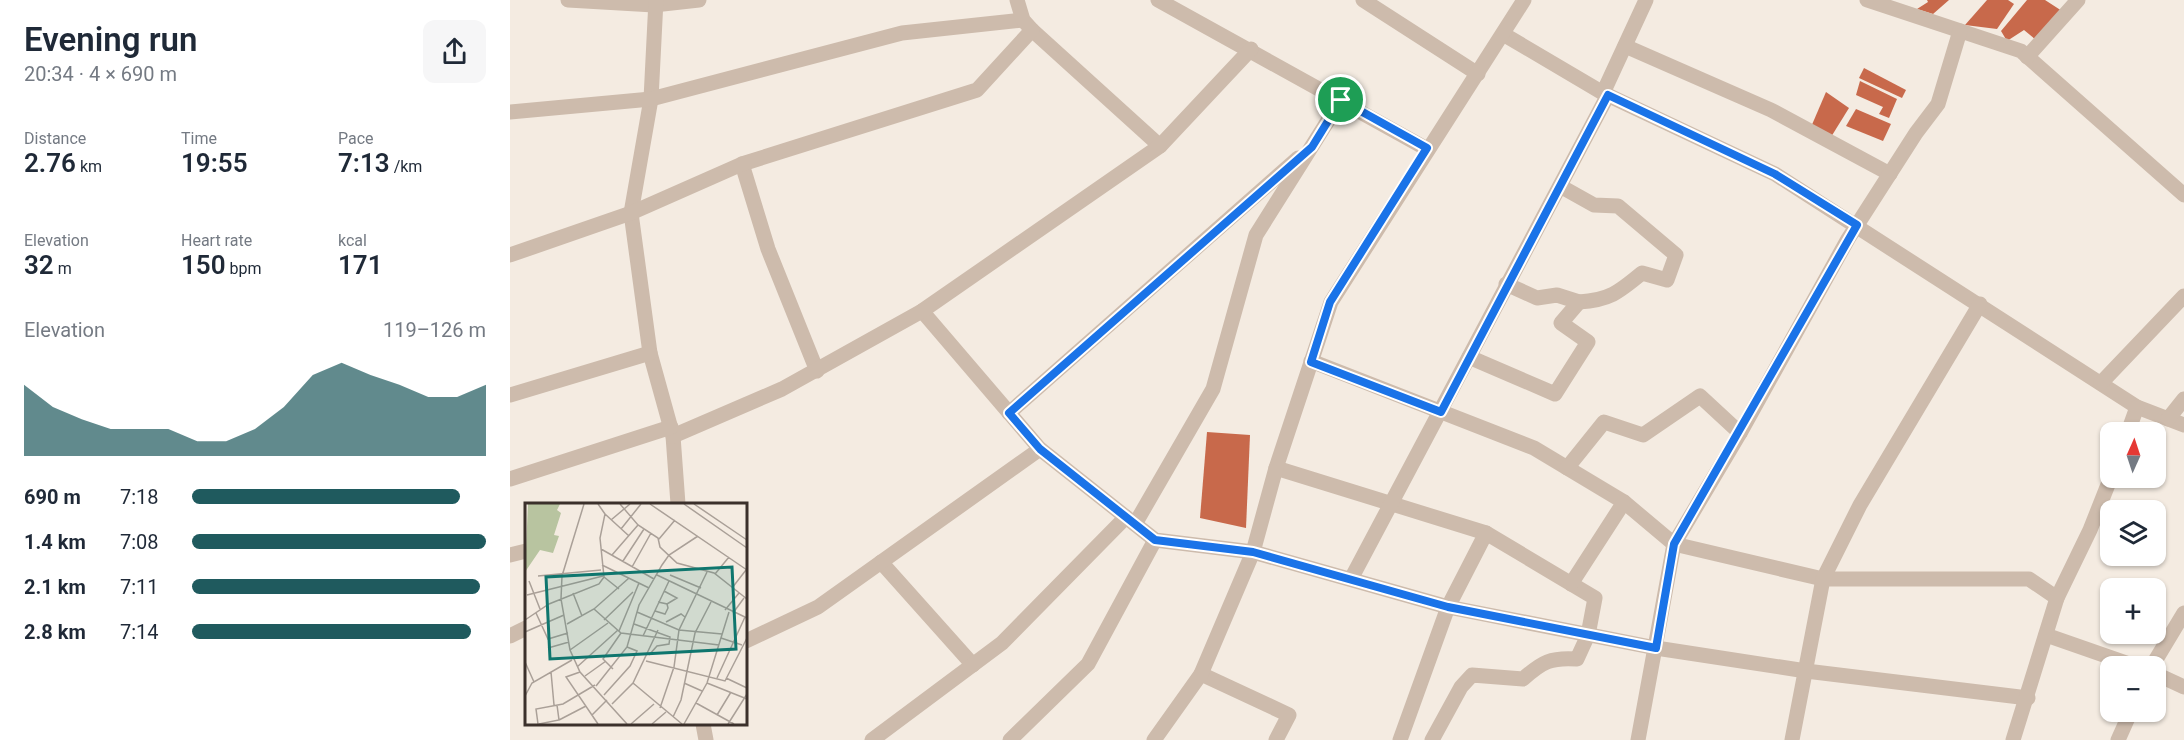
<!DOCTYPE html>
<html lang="en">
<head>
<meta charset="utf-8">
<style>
	body { margin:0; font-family:Roboto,sans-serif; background:#f6f6f7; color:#1f2937; height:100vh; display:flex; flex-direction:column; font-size:22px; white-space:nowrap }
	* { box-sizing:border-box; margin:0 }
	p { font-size:20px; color:#747a83 }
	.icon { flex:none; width:33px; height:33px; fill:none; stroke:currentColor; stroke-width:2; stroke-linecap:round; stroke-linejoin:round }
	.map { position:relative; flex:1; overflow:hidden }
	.side { display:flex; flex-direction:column; background:#fff; width:510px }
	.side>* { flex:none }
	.needle { width:39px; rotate:3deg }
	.fabs { position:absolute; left:1590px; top:422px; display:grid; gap:12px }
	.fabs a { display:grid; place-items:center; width:66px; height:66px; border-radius:12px; background:#fff; box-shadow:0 2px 4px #0004; font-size:30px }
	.pin { position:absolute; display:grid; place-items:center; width:51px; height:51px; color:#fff; margin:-26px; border:3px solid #fff; border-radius:50%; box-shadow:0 2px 6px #0007 }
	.round { display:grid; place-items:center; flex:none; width:63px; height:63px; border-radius:12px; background:#f6f6f7 }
	.head { display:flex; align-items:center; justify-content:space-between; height:102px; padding:0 24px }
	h1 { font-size:33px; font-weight:600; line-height:45px }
	.stats { display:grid; grid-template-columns:repeat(3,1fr); gap:9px; height:102px; padding:6px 24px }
	.stats div { display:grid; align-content:center }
	.stats b { font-size:26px; font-weight:600 }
	.stats small { font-size:16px; font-weight:400 }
	.stats p { font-size:16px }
	.chart { height:168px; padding:12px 24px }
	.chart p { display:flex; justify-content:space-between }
	.chart svg { width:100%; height:108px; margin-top:6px; fill:#1f5a5e; opacity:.7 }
	ul { padding:0 24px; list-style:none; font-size:20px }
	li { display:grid; grid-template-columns:96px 72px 1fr; align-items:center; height:45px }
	li i { height:15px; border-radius:8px; background:#1f5a5e }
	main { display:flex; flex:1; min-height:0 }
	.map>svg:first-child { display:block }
	.building { fill:#c8694b }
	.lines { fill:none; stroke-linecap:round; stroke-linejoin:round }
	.minor { stroke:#cdbbac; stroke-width:15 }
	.route-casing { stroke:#fff; stroke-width:12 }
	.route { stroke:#1a73e8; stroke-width:8 }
	.inset-road { fill:none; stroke:#aaa098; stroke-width:1.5 }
	.view { fill:#0f766e; fill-opacity:0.15; stroke:#0f766e; stroke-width:3 }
	.inset-edge { fill:none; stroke:#3b302b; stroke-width:3 }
</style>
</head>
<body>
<main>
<section class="side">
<div class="head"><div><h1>Evening run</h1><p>20:34 · 4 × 690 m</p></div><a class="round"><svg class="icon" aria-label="share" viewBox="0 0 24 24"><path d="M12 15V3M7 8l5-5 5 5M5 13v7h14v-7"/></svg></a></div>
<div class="stats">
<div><p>Distance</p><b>2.76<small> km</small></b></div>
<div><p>Time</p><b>19:55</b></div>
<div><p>Pace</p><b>7:13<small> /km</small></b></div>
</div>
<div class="stats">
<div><p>Elevation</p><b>32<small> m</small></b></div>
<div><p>Heart rate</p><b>150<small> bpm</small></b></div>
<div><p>kcal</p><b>171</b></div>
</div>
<div class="chart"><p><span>Elevation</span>119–126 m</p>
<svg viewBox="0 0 160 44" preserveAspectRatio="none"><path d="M0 44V15L10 24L20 29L30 33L40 33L50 33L60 38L70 38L80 33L90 24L100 11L110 6L120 11L130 15L140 20L150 20L160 15V44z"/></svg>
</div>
<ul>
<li><b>690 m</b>7:18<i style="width:91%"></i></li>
<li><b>1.4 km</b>7:08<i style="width:100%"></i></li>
<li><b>2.1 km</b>7:11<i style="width:98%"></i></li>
<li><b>2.8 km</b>7:14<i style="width:95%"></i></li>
</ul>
</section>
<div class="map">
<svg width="1674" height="740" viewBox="0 0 1674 740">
	<rect width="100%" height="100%" fill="#f4ebe1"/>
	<g class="building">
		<path d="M 1417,0 L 1439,0 L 1423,14 L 1407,9 L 1418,2 Z"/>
		<path d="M 1477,0 L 1498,0 L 1504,4 L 1487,29 L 1455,25 Z"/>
		<path d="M 1517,0 L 1535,0 L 1552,11 L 1526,40 L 1514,30 L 1497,41 L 1491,31 Z"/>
		<path d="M 1354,68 L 1396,90 L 1392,98 L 1349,78 Z"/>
		<path d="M 1350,81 L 1387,99 L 1379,118 L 1369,114 L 1373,107 L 1346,95 Z"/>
		<path d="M 1316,92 L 1339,108 L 1321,137 L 1301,127 Z"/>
		<path d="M 1346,109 L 1381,124 L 1373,141 L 1336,126 Z"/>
		<path d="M 697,432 L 740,435 L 736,528 L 690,518 Z"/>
	</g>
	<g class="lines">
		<g class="minor">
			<path d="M 58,0 L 144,5 L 189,0"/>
			<path d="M 146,0 L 141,99 L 121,213 L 140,353 L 163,436 L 168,504"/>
			<path d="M 648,0 L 917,149"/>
			<path d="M 853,0 L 968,74"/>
			<path d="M 1357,0 L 1511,51 L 1674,195"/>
			<path d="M 522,30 L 650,146"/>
			<path d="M 993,34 L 1093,93 L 1265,174 L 1627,407 L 1674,425"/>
			<path d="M 1115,46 L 1261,110 L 1380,174"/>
			<path d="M 1517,57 L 1568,0"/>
			<path d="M 1093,93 L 1136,0"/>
			<path d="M 0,112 L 141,99 L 392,33 L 513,20"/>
			<path d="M 232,164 L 258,249 L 307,371"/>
			<path d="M 1050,186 L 1084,205 L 1108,206 L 1166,255 L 1157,280 L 1132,273 C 1109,292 1100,300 1069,302"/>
			<path d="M 0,255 L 121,213 L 232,164 L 467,90 L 522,30 L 513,20 L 507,0"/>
			<path d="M 412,311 L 530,449 L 645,540 L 743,552 L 938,607 L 1146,648 L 1296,671 L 1518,698"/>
			<path d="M 959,357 L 1045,394 L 1078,342 L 1051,323 L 1069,302 L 1047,295 L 1027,298 L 996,284"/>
			<path d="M 801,361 L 1024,448 L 1114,502 L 1164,544 L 1313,579 L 1519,579 L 1547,598"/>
			<path d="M 1591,383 L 1674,296"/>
			<path d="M 0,395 L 140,353"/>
			<path d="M 499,413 L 788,158"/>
			<path d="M 1658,419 L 1674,399"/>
			<path d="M 1618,432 L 1627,407"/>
			<path d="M 163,436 L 272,389 L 412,311 L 650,146 L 741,49"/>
			<path d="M 766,468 L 976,533 L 1085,598 L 1078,635 L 1067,659 C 1041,657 1032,662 1013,679 L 962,675 L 951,687 L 922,740"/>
			<path d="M 1057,468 L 1094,422 L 1133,435 L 1190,396 L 1230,433"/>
			<path d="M 0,479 L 161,427"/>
			<path d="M 625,524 L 703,389 L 746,235 L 831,100"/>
			<path d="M 0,555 L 16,551"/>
			<path d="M 371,562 L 463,665"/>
			<path d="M 841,579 L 1098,95"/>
			<path d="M 1061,584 L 1114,502"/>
			<path d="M 1536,635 L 1625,666"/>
			<path d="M 0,636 L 16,628"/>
			<path d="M 236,641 L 308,607 L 530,449"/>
			<path d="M 1642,666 L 1674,613"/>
			<path d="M 691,674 L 779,715 L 766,740"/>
			<path d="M 1646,674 L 1674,687"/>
			<path d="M 193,724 L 196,740"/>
			<path d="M 362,740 L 492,643 L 616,517"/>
			<path d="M 500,740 L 578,664 L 645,540"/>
			<path d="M 644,740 L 691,674 L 743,552 L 766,468 L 821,302 L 1014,0"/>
			<path d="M 890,740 L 938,607 L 976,533"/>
			<path d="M 1128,740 L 1164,544 L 1230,433 L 1338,239 L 1406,133 L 1428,104 L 1450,31"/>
			<path d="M 1282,740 L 1313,579 L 1350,505 L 1470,304"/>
			<path d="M 1503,740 L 1547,598 L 1580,530 L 1601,477"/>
			<path d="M 1608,740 L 1621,711"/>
		</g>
	</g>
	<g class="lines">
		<g class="route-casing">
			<path id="route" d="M 1098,95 L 1265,174 L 1347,225 L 1164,544 L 1146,648 L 938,607 L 743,552 L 645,540 L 530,449 L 499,413 L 802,147 L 831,100 L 917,148 L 820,302 L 801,362 L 931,412 Z"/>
		</g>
		<use href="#route" class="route"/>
	</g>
	<g transform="translate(15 503)">
		<rect width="222" height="222" fill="#f4ebe1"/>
		<path d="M 3,1 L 35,1 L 32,7 L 36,10 L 29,32 L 34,33 L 28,50 L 15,47 L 0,69 Z" fill="#b8c4a0"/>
		<path class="inset-road" d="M 59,1 L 37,73 L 36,96 L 45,147 L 55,169 L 102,221M 95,1 L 113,22 L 133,35 L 135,44 L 152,60 L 189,70 L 222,96M 125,1 L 222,67M 159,1 L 222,45M 169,1 L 222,37M 80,11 L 104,33M 86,17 L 105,1M 96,26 L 116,1M 134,36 L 150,17M 76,46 L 129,76M 87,52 L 113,22M 98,58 L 119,26M 77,62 L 124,85M 107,64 L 126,30M 190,71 L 204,54M 132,72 L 222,115M 145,72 L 176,85M 13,73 L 76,67M 79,74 L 94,86M 4,78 L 15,106M 207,85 L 221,67M 139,88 L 152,95 L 142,101M 48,90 L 57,113M 2,92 L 78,73M 69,106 L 96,130 L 194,142M 200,107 L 214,90M 130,108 L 140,111 L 143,105 L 142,101 L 133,99M 112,109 L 154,127 L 197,131M 11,110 L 23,136 L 43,130M 208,110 L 219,95M 0,117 L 24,101 L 74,81 L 79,74 L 75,35 L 80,11 L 73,1M 79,117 L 108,89M 141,119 L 156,111 L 160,114M 42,121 L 69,106 L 104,75M 109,121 L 145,134 L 144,141 L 132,143 L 124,152M 94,128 L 114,80M 0,129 L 39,112M 118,133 L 144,78M 196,135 L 217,142M 23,145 L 44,139M 45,147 L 83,120M 121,158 L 200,178 L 222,135M 0,159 L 9,179M 52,164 L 93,127M 88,166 L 78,156 L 96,130M 26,169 L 29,202M 55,169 L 41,174 L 73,221M 60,173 L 81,158M 192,175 L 220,114M 201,175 L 222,185M 108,180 L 157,221M 159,180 L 177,188M 182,180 L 222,196M 71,183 L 102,144 L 114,102 L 137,62 L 144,52 L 173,33M 79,192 L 105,163 L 112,148 L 102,144M 0,193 L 7,180 L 47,157M 171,200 L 209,221M 87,201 L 108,180 L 133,127M 135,205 L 149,164 L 154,127 L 182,69M 67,212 L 82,197M 192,212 L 206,189M 148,214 L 156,197 L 170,130 L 186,99M 34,217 L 61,203M 13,221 L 11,206 L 38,201 L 70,182M 14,221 L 34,217 L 32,202M 106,221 L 129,201M 127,221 L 141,209M 159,221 L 182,180 L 204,109M 203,221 L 222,191"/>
		<path class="view" d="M 207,64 L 211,146 L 25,156 L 21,74 Z"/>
		<rect width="222" height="222" class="inset-edge"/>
	</g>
</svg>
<div class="fabs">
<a><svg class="needle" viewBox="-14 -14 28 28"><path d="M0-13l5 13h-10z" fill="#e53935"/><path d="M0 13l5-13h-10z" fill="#747a83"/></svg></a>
<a><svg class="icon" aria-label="layers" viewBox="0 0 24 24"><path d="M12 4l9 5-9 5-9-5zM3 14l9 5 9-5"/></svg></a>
<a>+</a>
<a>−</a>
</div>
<div class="pin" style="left:831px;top:100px;background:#1e9e55"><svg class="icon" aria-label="arrive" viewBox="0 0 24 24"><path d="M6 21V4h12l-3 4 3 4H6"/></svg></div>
</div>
</main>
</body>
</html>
